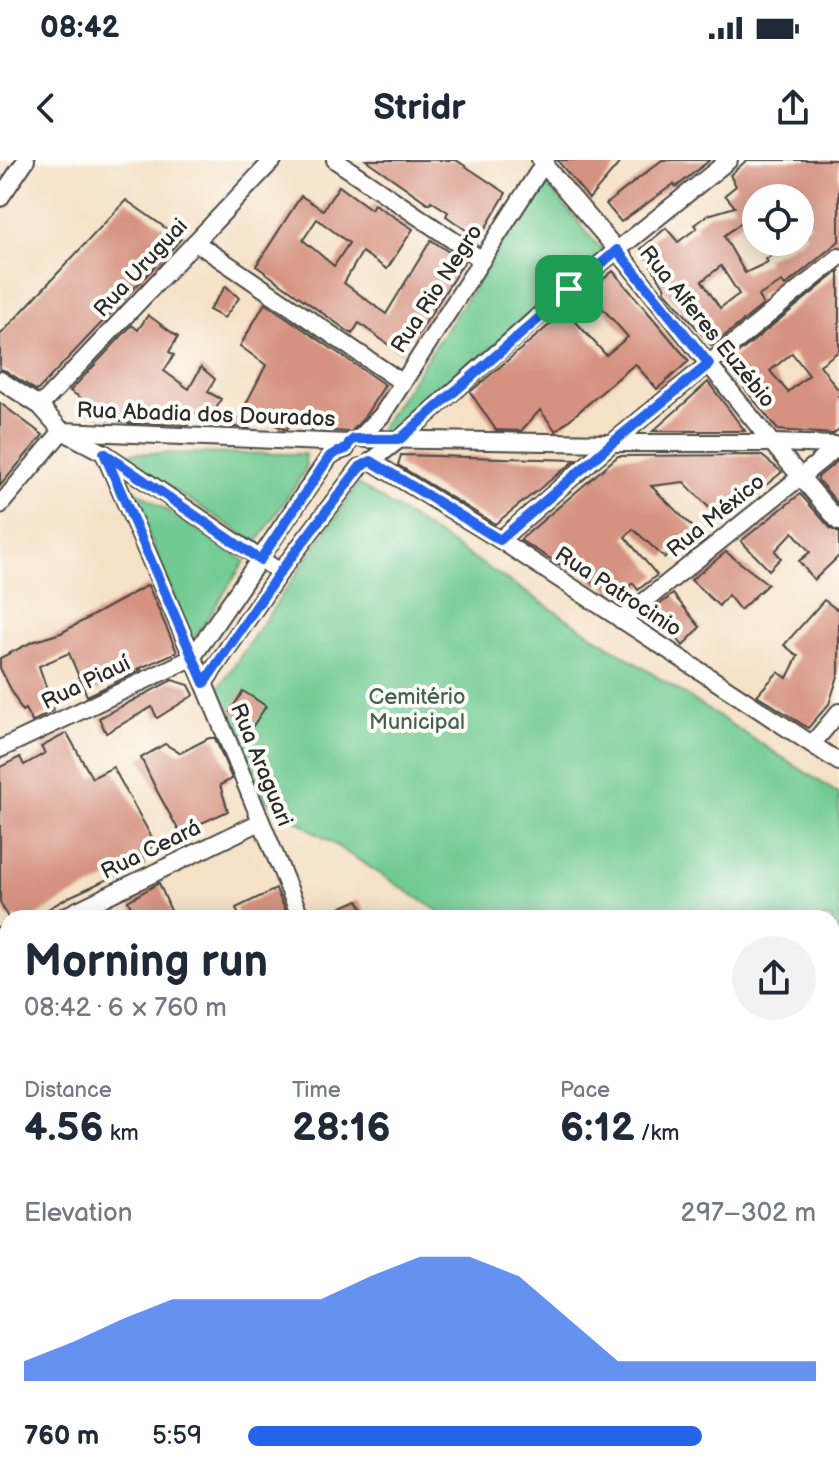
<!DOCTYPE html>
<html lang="en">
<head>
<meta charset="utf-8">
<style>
	body { margin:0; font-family:"Balsamiq Sans",sans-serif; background:#f2f2f3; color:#1f2937; height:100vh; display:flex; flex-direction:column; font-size:30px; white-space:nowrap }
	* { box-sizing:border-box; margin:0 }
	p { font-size:26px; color:#747a83 }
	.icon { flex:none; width:44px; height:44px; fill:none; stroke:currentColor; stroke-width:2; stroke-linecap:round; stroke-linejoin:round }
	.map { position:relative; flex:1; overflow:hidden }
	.side { position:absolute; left:0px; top:750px; width:840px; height:574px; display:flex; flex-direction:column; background:#fff; border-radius:24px 24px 0 0; box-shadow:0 4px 20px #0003 }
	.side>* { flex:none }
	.controls { position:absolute; left:742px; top:24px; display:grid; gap:16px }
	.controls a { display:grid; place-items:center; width:72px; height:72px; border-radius:50%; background:#fff; box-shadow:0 4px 20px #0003; font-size:40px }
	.pin { position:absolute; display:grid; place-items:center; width:68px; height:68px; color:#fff; margin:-34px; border-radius:16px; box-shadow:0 4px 12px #0006 }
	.round { display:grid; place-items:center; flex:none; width:84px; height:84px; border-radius:42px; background:#f2f2f3 }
	.head { display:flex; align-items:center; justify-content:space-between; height:136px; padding:0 24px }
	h1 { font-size:44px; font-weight:700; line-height:60px }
	.metrics { display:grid; grid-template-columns:repeat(3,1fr); gap:12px; height:136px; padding:8px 24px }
	.metrics div { display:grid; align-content:center }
	.metrics b { font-size:40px; font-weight:700 }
	.metrics small { font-size:22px; font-weight:400 }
	.metrics p { font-size:22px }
	.chart { height:224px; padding:16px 24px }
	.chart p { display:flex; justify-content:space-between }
	.chart svg { width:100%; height:144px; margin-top:8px; fill:#2563eb; opacity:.7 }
	ul { padding:0 24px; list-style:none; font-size:26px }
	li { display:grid; grid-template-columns:128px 96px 1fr; align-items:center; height:60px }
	li i { height:20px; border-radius:10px; background:#2563eb }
	.status { display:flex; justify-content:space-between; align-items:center; height:56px; padding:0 40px; background:#fff; direction:ltr }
	.status svg { height:22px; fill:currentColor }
	header { display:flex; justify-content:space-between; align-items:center; height:104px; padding:0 24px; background:#fff; font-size:36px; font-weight:700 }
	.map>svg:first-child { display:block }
	.green { fill:#70ca91; stroke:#4e7a5e; stroke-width:2 }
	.building { fill:#d69280; fill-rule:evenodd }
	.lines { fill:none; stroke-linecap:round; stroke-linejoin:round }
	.street-casing { stroke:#494642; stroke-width:20 }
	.street { stroke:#fff; stroke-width:16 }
	.route-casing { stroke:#fff; stroke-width:16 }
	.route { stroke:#2563eb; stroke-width:10 }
	.labels { text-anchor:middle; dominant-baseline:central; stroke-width:8; stroke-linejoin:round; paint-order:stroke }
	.street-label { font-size:22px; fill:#2b2b2b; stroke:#fdfcf7 }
	.park-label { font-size:22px; fill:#43634f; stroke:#fdfcf7 }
</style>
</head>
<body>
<div class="status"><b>08:42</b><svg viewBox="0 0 49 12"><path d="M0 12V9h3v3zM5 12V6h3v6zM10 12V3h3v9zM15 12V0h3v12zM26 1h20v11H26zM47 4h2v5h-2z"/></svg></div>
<header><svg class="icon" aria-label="back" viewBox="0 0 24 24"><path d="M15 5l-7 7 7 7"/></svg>Stridr<svg class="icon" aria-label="share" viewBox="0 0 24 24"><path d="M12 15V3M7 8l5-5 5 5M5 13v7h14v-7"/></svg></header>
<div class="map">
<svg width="839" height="1323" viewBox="0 0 839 1323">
	<rect width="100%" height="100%" fill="#fdfcf7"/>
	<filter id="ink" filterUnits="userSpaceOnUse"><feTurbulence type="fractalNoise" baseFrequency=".0125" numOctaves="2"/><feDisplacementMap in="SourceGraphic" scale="16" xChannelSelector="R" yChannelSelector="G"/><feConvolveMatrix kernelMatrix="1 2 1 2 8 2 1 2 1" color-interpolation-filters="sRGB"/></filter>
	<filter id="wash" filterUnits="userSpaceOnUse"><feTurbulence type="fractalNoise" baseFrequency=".006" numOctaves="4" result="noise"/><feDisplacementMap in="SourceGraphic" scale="32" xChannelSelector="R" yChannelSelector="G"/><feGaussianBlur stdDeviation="1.8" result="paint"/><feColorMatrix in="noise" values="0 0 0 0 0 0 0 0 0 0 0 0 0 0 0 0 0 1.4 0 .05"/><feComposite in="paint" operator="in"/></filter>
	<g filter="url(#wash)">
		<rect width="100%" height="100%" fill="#f5e1c6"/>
		<g class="green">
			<path d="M 544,24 L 548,26 L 605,94 L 388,274 L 383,273 L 380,269 L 541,26 Z"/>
			<path d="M 116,293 L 305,294 L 306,309 L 257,383 Z"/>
			<path d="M 358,324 L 839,634 L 839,1009 L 832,1004 L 832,758 L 449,758 L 262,638 L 218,529 Z"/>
			<path d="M 129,326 L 245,401 L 192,482 Z"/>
		</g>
		<g id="blocks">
			<g class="building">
				<path d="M 366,0 L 456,0 L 506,33 L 479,79 L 446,56 L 448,52 L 431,41 L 429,44 Z"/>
				<path d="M 557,0 L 622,0 L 589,39 Z"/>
				<path d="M 662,0 L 710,0 L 676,27 L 674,24 L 621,62 L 606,44 Z"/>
				<path d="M 747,0 L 839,0 L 839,81 L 785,126 L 782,122 L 758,136 L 763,145 L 712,186 L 664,130 L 665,128 L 641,89 L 666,68 L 678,82 L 697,68 L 694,65 L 708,55 L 735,47 L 725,35 L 736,26 L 730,15 ZM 756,38 L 800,38 L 800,50 L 810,65 L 802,68 L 807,75 L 800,80 L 800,82 L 796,82 L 779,93 L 778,92 L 766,99 L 768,102 L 745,113 L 724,76 L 756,51 ZM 721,106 L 739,134 L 720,148 L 702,121 Z"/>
				<path d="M 339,26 L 371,49 L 374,44 L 413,69 L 387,109 L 362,92 L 344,123 L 386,154 L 431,80 L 464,102 L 415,179 L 408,174 L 401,194 L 359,163 L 352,174 L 256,106 L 301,36 L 323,50 ZM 317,59 L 349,83 L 334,106 L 303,80 Z"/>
				<path d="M 126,40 L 181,79 L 37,231 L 6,211 L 0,209 L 0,175 Z"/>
				<path d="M 613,111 L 689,201 L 657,229 L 635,204 L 556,271 L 540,250 L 521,271 L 496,270 L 470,232 L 566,151 L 606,195 L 628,177 L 588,132 Z"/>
				<path d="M 839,111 L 839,191 L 820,205 L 839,231 L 839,269 L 833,274 L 778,270 L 725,204 ZM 792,193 L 809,215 L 788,232 L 770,211 Z"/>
				<path d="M 226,126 L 239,138 L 224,158 L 209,150 Z"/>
				<path d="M 265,143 L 385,225 L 363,259 L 351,272 L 334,271 L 320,257 L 313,270 L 294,258 L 287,269 L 284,269 L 256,255 L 249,268 L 234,267 L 266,205 L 240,186 Z"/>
				<path d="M 148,155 L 178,177 L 169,192 L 174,195 L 164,211 L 189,229 L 201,207 L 215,219 L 208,232 L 221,239 L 210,261 L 195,253 L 188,265 L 130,263 L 89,254 L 94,246 L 70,231 L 132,165 L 138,170 Z"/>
				<path d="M 708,222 L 745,271 L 653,271 L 688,240 Z"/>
				<path d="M 0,243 L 43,275 L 0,326 Z"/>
				<path d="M 401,295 L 540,299 L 576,300 L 495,364 L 398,305 Z"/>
				<path d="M 761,295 L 782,312 L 722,361 L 684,322 L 651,326 L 703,377 L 685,392 L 674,383 L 665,398 L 633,369 L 625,377 L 657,415 L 638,430 L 633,423 L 614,437 L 603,422 L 595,426 L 578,407 L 572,412 L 520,380 L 618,296 Z"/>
				<path d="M 839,300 L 839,345 L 818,320 L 818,317 Z"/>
				<path d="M 800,334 L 831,369 L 839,373 L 839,396 L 814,420 L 799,401 L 810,392 L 793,372 L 775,391 L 781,398 L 769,410 L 741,381 Z"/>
				<path d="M 726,392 L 768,424 L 740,450 L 728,435 L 719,446 L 691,420 Z"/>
				<path d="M 148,425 L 177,492 L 138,509 L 141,510 L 87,536 L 69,493 L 39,506 L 54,550 L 32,562 L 25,549 L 22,551 L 0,508 L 0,498 L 32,482 L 61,473 Z"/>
				<path d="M 673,434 L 700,467 L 683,486 L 655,448 Z"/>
				<path d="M 824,440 L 839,451 L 839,513 L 829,544 L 808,568 L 757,535 L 778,512 L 787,518 L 798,496 L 784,485 Z"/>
				<path d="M 172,520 L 189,525 L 194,535 L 157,558 L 152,547 L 106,573 L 99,558 Z"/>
				<path d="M 243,531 L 266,546 L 253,566 L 230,552 Z"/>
				<path d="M 67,573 L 92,618 L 113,607 L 156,685 L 141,693 L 145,702 L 69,737 L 32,758 L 8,758 L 0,742 L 0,607 L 20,597 L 24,605 L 45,593 L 41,587 Z"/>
				<path d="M 209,578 L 215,578 L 232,619 L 220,625 L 228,651 L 180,673 L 157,631 L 141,598 L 165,584 L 180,593 Z"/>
				<path d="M 159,723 L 174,758 L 136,758 L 128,741 Z"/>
				<path d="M 276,729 L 289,758 L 240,758 L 236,748 Z"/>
				<path d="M 358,740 L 368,758 L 317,758 Z"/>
			</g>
		</g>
	</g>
	<g filter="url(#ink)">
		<use href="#blocks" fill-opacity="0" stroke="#494642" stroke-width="2"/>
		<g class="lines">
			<g class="street-casing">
				<g id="street">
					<path d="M 335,0 L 482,100"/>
					<path d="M 540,0 L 617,90 L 772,283 L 839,362"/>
					<path d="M 0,38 L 26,0"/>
					<path d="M 195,82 L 403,223"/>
					<path d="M 0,220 L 40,246 L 62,271 L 104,293 L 280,412"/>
					<path d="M 40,246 L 273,0"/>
					<path d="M 360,278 L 382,255 L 546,0"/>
					<path d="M 366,279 L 612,283 L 772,283 L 839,285"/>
					<path d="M 104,293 L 204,523 L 301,758"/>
					<path d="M 374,299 L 400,279 L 569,129 L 729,0"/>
					<path d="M 371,301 L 500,380 L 839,602"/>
					<path d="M 0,345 L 62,271 L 349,283"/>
					<path d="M 500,380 L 612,283 L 839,97"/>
					<path d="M 621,460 L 839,286"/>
					<path d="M 204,523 L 280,412 L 360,307"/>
					<path d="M 812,584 L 839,552"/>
					<path d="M 0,589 L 192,498 L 330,296 L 337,292 L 346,289"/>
					<path d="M 61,758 L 260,662"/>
					<path d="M 0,776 L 8,790"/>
					<path d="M 0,974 L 8,970"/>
					<path d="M 832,1015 L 839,1020"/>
					<path d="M 832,1136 L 839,1133"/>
					<path d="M 0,1168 L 8,1164"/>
					<path d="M 306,1316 L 310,1323"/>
					<path d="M 586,1316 L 590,1323"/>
					<path d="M 50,1323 L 66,1316"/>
					<path d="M 438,1323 L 452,1316"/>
				</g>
			</g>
			<use href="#street" class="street"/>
		</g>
	</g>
	<g class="lines" filter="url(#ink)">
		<g class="route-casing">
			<path id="route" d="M 617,90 L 709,204 L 612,283 L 500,380 L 371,301 L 360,307 L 280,412 L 204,523 L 104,293 L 260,400 L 330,296 L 337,292 L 346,289 L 349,283 L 354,279 L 400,279 Z"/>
		</g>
		<use href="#route" class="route"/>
	</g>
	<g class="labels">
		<g class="street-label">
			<text transform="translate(141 108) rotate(-47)">Rua Uruguai</text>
			<text transform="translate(437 129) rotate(-57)">Rua Rio Negro</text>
			<text transform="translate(707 167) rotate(51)">Rua Alferes Euzébio</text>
			<text transform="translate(206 255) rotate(2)">Rua Abadia dos Dourados</text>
			<text transform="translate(716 356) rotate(-39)">Rua México</text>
			<text transform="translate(618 432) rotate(33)">Rua Patrocinio</text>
			<text transform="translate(86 523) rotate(-26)">Rua Piauí</text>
			<text transform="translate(261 605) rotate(68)">Rua Araguari</text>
			<text transform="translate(151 690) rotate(-26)">Rua Ceará</text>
		</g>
		<g class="park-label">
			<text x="417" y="537">Cemitério<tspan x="417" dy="25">Municipal</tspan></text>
		</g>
	</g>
</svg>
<div class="controls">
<a><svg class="icon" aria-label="locate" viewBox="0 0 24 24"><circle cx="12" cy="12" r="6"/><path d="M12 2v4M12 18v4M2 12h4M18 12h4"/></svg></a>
</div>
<div class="pin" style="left:569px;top:129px;background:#1e9e55"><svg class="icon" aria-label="arrive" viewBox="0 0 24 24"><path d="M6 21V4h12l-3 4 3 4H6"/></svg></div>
<section class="side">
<div class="head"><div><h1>Morning run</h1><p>08:42 · 6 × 760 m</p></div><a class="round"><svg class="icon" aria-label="share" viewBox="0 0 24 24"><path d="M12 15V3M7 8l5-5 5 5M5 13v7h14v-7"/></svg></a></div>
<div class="metrics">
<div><p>Distance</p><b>4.56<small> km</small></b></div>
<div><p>Time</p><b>28:16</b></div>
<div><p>Pace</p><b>6:12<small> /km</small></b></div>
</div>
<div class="chart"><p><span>Elevation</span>297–302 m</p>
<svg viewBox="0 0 160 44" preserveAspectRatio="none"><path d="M0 44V38L10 32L20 25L30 19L40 19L50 19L60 19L70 12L80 6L90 6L100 12L110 25L120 38L130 38L140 38L150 38L160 38V44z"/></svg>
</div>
<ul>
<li><b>760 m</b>5:59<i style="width:80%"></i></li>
</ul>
</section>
</div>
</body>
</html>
